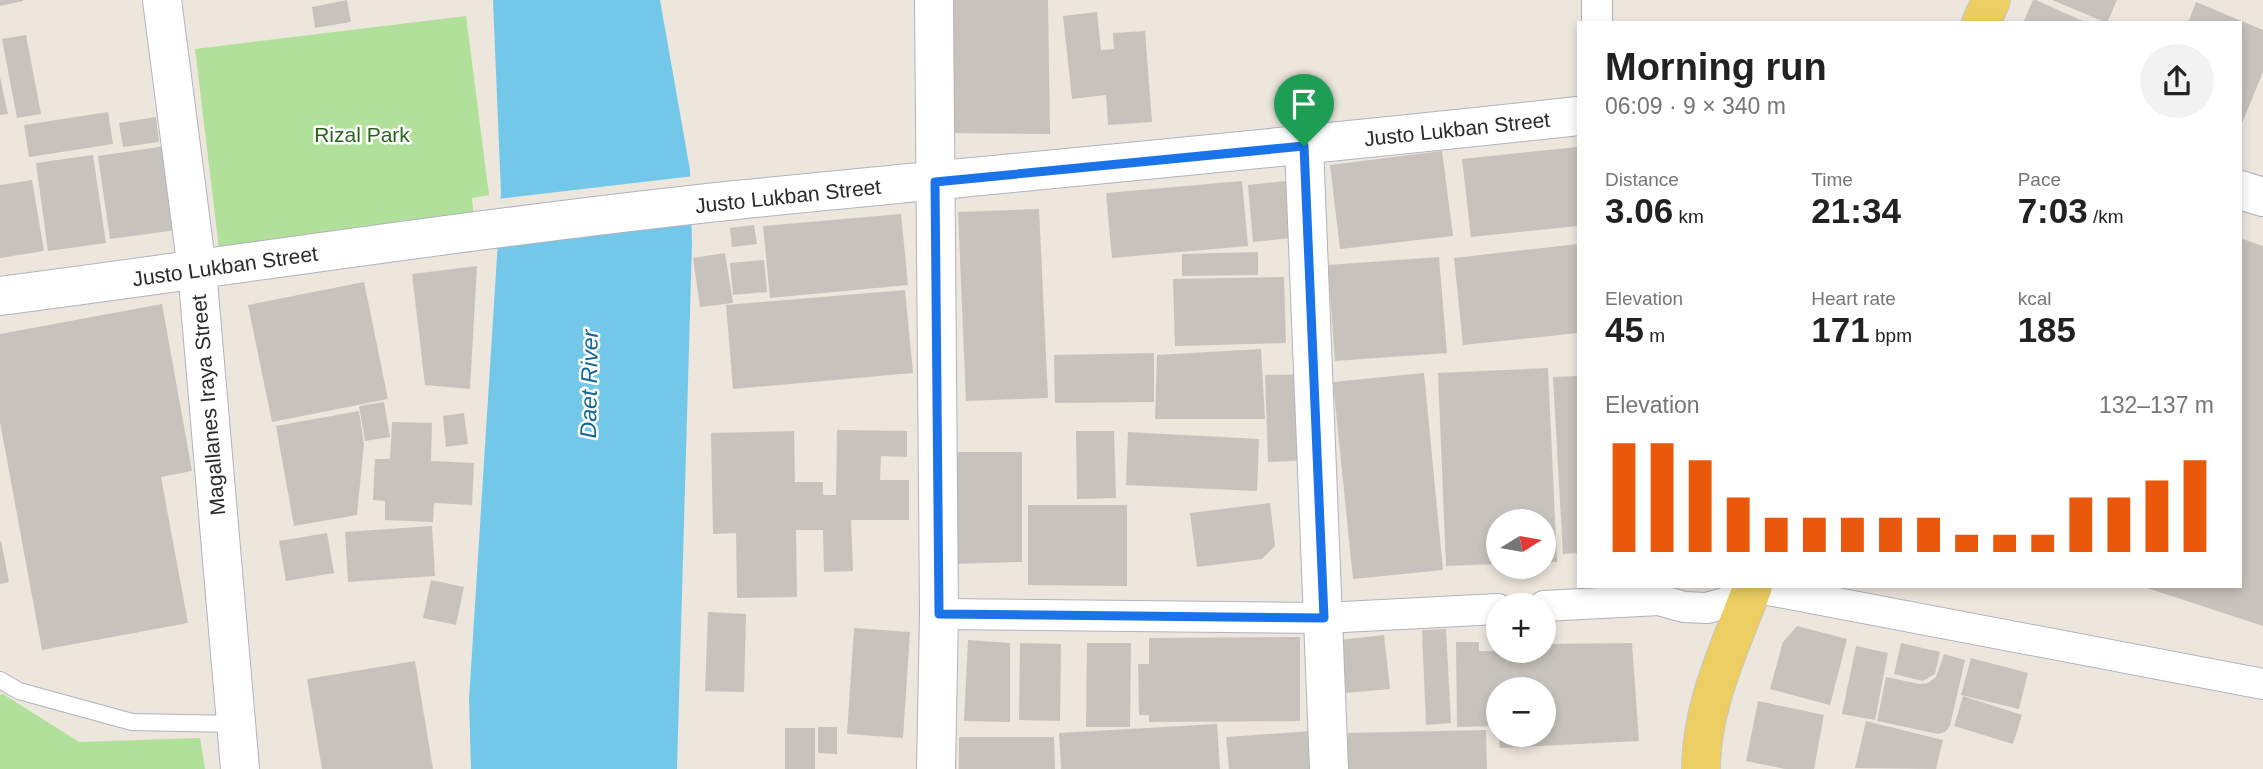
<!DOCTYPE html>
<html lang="en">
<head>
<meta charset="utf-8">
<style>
	body { margin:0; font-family:Helvetica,sans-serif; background:#f2f2f2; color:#222; height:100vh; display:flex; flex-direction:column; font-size:26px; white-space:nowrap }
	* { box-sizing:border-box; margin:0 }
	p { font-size:23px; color:#767676 }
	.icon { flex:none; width:38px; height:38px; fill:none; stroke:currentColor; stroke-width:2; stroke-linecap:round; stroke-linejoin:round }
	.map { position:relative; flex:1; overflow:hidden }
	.side { position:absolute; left:1577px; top:21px; width:665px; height:567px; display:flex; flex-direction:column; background:#fff; border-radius:0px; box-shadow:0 4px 10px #0003 }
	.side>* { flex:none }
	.needle { width:46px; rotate:79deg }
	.buttons { position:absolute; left:1486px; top:509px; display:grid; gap:14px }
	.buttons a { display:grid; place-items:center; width:70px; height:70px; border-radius:50%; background:#fff; box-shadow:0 4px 10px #0003; font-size:35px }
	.pin { position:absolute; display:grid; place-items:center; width:60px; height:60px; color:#fff; margin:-72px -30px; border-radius:50% 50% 50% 0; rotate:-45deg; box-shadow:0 0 7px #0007 }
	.pin .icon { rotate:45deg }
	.round { display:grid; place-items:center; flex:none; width:74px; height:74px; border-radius:37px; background:#f2f2f2 }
	.headline { display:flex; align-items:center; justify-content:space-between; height:119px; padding:0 28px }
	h1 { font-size:38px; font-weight:700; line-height:52px }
	.metrics { display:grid; grid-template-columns:repeat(3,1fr); gap:10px; height:119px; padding:7px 28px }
	.metrics div { display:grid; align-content:center }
	.metrics b { font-size:35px; font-weight:700 }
	.metrics small { font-size:19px; font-weight:400 }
	.metrics p { font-size:19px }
	.chart { height:196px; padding:14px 28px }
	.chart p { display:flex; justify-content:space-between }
	.chart svg { width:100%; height:126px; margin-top:7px; stroke:#ea580c; stroke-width:6 }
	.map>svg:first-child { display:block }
	.green { fill:#b1e09b }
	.water { fill:#73c8ea }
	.pier { fill:#ece6dd }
	.building { fill:#c7c3bc }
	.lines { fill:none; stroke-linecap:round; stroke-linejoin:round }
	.lane-casing { stroke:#b0b3be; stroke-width:18 }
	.street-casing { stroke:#b0b3be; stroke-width:32 }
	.secondary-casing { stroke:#b0b3be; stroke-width:40 }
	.primary-casing { stroke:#c8c8c8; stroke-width:40 }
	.lane { stroke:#fff; stroke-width:16 }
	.street { stroke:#fff; stroke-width:30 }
	.secondary { stroke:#fff; stroke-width:38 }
	.primary { stroke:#ecce62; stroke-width:38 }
	.route-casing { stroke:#fff; stroke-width:14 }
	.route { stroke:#1a73e8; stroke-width:9 }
	.labels { text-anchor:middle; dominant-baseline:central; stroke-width:5; stroke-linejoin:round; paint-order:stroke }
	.street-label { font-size:21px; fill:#2a2a2a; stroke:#fff }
	.park-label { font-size:21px; fill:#2a651d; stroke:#fff }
	.water-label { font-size:23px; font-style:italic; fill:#126697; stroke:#fff }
</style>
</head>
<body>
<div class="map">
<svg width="2263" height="769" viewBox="0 0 2263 769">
	<rect width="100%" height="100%" fill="#ece6dd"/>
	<g class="green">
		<path d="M 466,16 L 489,195 L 472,198 L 475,226 L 220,257 L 195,49 Z"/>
		<path d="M 3,694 L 79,742 L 200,738 L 205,769 L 0,769 L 0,695 Z"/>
	</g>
	<path class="water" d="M 493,0 L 660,0 L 690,170 L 692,242 L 677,769 L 471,769 L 469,700 L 501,193 Z"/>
	<path class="pier" d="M 694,176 L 695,219 L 494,243 L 497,199 Z"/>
	<g class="building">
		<path d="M 0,0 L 23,0 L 23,1 L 0,6 Z"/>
		<path d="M 347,0 L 351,22 L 315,28 L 312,7 Z"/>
		<path d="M 948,0 L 1048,0 L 1050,134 L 949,133 Z"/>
		<path d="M 2033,0 L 2036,0 L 2087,23 L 2023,23 Z"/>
		<path d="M 2052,0 L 2117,0 L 2107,23 Z"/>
		<path d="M 2196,2 L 2263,30 L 2263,72 L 2240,128 L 2240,23 L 2188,23 Z"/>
		<path d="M 1097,12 L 1101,50 L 1114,49 L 1113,33 L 1145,31 L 1152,122 L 1108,125 L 1106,95 L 1072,99 L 1063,16 Z"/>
		<path d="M 26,35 L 41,114 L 17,118 L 2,39 Z"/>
		<path d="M 0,77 L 8,114 L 0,115 Z"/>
		<path d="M 108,112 L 113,144 L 29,157 L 24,125 Z"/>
		<path d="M 156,117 L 159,142 L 123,147 L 119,123 Z"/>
		<path d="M 165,146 L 177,230 L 110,239 L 98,156 Z"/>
		<path d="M 1577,147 L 1578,226 L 1471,237 L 1462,159 Z"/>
		<path d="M 1442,151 L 1453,236 L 1340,249 L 1330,165 Z"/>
		<path d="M 93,155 L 106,243 L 48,251 L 36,163 Z"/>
		<path d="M 32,180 L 44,251 L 0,258 L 0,185 Z"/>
		<path d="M 1242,181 L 1248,246 L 1112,258 L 1106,193 Z"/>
		<path d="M 1286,181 L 1292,238 L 1253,242 L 1248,185 Z"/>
		<path d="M 1039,209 L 1048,398 L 966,401 L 958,212 Z"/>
		<path d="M 901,214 L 908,285 L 770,298 L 763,226 Z"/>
		<path d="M 754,225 L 757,244 L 732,247 L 730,228 Z"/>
		<path d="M 2240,238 L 2263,246 L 2263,626 L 2144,587 L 2240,586 Z"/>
		<path d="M 1578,244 L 1578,333 L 1463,345 L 1454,258 Z"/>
		<path d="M 1258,252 L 1258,275 L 1182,276 L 1182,254 Z"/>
		<path d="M 725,253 L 733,303 L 700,307 L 693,258 Z"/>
		<path d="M 1439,257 L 1447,353 L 1335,361 L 1328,265 Z"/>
		<path d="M 764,260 L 767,292 L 733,295 L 730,263 Z"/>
		<path d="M 477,266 L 470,389 L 425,385 L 412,274 Z"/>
		<path d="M 1284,277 L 1286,343 L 1175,346 L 1173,279 Z"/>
		<path d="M 364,282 L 388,399 L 272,422 L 248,305 Z"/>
		<path d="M 905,290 L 913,373 L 733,389 L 726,305 Z"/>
		<path d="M 162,304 L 192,471 L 161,477 L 188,623 L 42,650 L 0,422 L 0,334 Z"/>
		<path d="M 1261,349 L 1265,419 L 1155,419 L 1157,355 Z"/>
		<path d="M 1154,353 L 1154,402 L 1055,403 L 1054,355 Z"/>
		<path d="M 1548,368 L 1557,562 L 1544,562 L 1544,522 L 1498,522 L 1498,564 L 1446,566 L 1438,373 Z"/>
		<path d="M 1424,373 L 1443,570 L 1353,579 L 1333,382 Z"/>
		<path d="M 1310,374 L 1313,460 L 1268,462 L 1265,375 Z"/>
		<path d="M 1578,376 L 1578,553 L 1563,554 L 1553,377 Z"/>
		<path d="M 384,402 L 390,437 L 365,441 L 359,406 Z"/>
		<path d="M 359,411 L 364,444 L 357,515 L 294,526 L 276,426 Z"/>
		<path d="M 464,413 L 468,444 L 446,447 L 443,416 Z"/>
		<path d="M 392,422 L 432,423 L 431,461 L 474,463 L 472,505 L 434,503 L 433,522 L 385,520 L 385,501 L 373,500 L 375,459 L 390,459 Z"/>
		<path d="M 837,430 L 907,431 L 907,457 L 881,456 L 880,480 L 909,480 L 909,520 L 851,520 L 853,571 L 824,572 L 823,530 L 796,530 L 797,597 L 737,598 L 736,533 L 713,534 L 711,433 L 794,431 L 795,482 L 823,482 L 823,495 L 836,495 Z"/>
		<path d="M 1076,431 L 1114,431 L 1116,498 L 1077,499 Z"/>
		<path d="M 1128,432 L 1259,439 L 1257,491 L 1126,485 Z"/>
		<path d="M 949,452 L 1022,452 L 1022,562 L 952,564 Z"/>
		<path d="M 1270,503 L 1275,546 L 1262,559 L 1197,567 L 1190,513 Z"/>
		<path d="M 1028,505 L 1127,505 L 1127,586 L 1028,585 Z"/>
		<path d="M 432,526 L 435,576 L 348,582 L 345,532 Z"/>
		<path d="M 327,533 L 334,573 L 286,581 L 279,541 Z"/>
		<path d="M 1,541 L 9,582 L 0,584 L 0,542 Z"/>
		<path d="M 431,580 L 464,587 L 456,625 L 423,618 Z"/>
		<path d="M 708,612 L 746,614 L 744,692 L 705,691 Z"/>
		<path d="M 1797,626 L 1847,639 L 1830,705 L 1770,689 L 1783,642 Z"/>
		<path d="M 854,628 L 910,632 L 903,738 L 847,734 Z"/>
		<path d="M 1446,629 L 1451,723 L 1426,725 L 1422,630 Z"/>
		<path d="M 1384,635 L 1390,689 L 1344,693 L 1339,640 Z"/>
		<path d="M 1300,637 L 1300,721 L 1149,722 L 1149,715 L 1139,715 L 1138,664 L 1149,664 L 1149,638 Z"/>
		<path d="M 968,640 L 1010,643 L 1010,722 L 964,721 Z"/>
		<path d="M 1456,642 L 1479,642 L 1479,651 L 1544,651 L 1544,644 L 1632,643 L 1639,741 L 1500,748 L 1499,735 L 1544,735 L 1544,690 L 1498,690 L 1498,726 L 1457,727 Z"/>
		<path d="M 1020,643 L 1061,644 L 1060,721 L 1019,720 Z"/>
		<path d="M 1087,643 L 1131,643 L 1130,727 L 1086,727 Z"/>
		<path d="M 1901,643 L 1940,652 L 1935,674 L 1923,681 L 1894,674 Z"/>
		<path d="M 1856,646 L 1888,653 L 1875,720 L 1842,714 Z"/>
		<path d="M 1944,654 L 1965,660 L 1950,726 L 1945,732 L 1938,734 L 1877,721 L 1886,677 L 1920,684 L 1928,683 L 1936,677 Z"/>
		<path d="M 1971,658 L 2028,673 L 2019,709 L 1961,695 Z"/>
		<path d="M 415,661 L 433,769 L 322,769 L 307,679 Z"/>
		<path d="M 1963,696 L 2022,715 L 2013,744 L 1954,726 Z"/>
		<path d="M 1758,701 L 1824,715 L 1814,769 L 1785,769 L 1746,761 Z"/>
		<path d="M 1866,721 L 1943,740 L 1936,769 L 1855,768 Z"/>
		<path d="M 1217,724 L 1220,769 L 1061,769 L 1059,733 Z"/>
		<path d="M 818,727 L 837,727 L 837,754 L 818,753 Z"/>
		<rect x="785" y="728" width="30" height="41"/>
		<path d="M 1486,730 L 1487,769 L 1348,769 L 1348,733 Z"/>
		<path d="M 1312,731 L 1315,769 L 1229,769 L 1226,737 Z"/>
		<path d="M 959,737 L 1054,737 L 1055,769 L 959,769 Z"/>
	</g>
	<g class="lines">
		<g class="lane-casing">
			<path id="lane" d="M 0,680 L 19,691 L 132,722 L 235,724"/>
		</g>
		<g class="street-casing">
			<g id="street">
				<path d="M 1597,0 L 1597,23"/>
				<path d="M 1544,606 L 1659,600 L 1684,607 L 1707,608 L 1728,602 L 1753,587 L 2263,684"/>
				<path d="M 939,614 L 1324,618 L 1498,609"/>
			</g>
		</g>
		<g class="secondary-casing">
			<g id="secondary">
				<path d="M 162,0 L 197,270 L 240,769"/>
				<path d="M 934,0 L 939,614 L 936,769"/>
				<path d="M 1304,146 L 1329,769"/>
				<path d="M 2240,190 L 2263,197"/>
				<path d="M 0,296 C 245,264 490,226 736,200 C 1017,172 1298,147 1578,116"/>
			</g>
		</g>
		<g class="primary-casing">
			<g id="primary">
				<path d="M 1981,23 L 1991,0"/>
				<path d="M 1701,769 C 1701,705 1731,645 1753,586"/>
			</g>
		</g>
		<use href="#lane" class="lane"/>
		<use href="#street" class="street"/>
		<use href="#secondary" class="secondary"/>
		<use href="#primary" class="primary"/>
	</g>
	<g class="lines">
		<g class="route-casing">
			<path id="route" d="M 1304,146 L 1324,618 L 939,614 L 935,182 Z"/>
		</g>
		<use href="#route" class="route"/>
	</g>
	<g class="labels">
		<g class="street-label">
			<text transform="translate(1457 129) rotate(-6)">Justo Lukban Street</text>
			<text transform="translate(788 196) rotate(-6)">Justo Lukban Street</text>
			<text transform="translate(225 266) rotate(-8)">Justo Lukban Street</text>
			<text transform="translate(208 405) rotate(-95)">Magallanes Iraya Street</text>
		</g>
		<g class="park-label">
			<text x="362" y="134">Rizal Park</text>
		</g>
		<g class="water-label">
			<text transform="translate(589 384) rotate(-89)">Daet River</text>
		</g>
	</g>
</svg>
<div class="buttons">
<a><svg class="needle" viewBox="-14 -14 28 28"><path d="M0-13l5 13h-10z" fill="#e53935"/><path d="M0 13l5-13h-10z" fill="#767676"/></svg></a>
<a>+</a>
<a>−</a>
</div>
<div class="pin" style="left:1304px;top:146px;background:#1e9e55"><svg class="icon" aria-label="arrive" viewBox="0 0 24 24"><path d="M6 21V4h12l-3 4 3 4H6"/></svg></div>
<section class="side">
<div class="headline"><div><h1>Morning run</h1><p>06:09 · 9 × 340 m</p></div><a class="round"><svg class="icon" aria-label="share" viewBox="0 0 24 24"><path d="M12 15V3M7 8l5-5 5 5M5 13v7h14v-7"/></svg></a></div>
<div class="metrics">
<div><p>Distance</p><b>3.06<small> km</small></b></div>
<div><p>Time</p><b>21:34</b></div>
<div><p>Pace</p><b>7:03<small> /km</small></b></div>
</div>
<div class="metrics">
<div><p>Elevation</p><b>45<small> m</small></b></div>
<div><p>Heart rate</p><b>171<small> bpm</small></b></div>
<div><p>kcal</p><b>185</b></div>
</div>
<div class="chart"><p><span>Elevation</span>132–137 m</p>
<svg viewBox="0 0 160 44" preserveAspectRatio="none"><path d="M5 44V6M15 44V6M25 44V12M35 44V25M45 44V32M55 44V32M65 44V32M75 44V32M85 44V32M95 44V38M105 44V38M115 44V38M125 44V25M135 44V25M145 44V19M155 44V12"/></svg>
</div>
</section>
</div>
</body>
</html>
